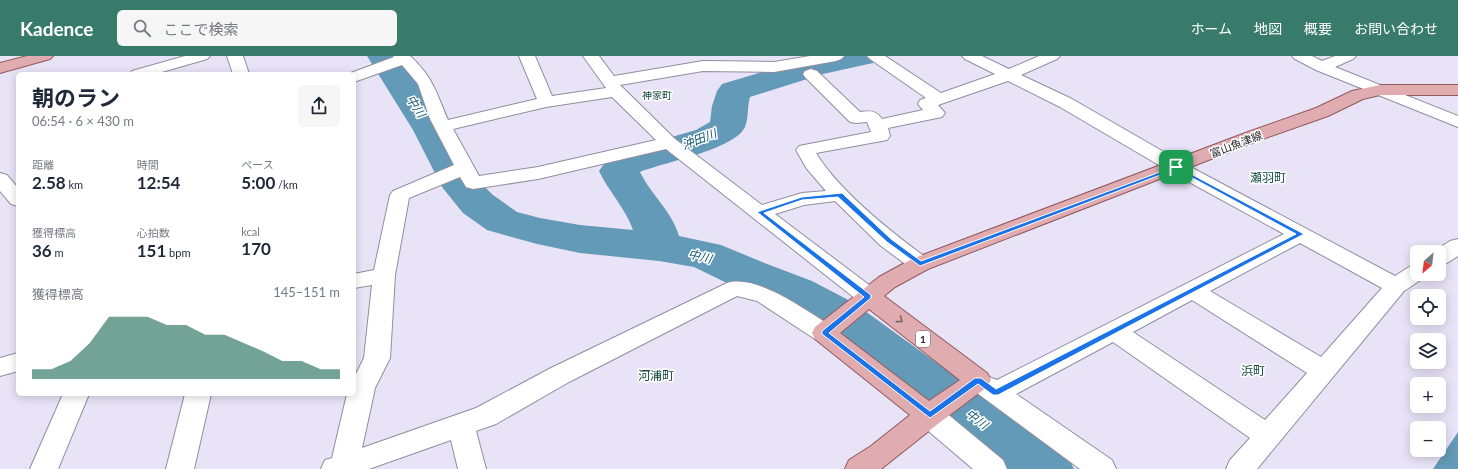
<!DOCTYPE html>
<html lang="ja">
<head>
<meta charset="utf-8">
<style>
	body { margin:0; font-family:Lato,"Noto Sans JP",sans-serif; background:#f6f6f7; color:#1f2937; height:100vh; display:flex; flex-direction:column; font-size:15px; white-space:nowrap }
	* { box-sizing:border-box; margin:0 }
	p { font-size:13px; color:#747a83 }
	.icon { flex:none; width:22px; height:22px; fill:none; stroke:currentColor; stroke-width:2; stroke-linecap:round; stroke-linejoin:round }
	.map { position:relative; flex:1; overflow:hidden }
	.panel { position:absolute; left:16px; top:16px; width:340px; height:324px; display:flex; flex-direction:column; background:#fff; border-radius:6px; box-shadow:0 2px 10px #0003 }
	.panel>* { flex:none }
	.needle { width:26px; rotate:208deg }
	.fabs { position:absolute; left:1410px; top:189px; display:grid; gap:8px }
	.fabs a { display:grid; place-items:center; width:36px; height:36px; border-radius:6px; background:#fff; box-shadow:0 2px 10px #0003; font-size:20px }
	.pin { position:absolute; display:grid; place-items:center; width:34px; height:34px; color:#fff; margin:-17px; border-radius:8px; box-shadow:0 2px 6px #0006 }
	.round { display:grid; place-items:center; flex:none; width:42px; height:42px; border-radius:6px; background:#f6f6f7 }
	.summary { display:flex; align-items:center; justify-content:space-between; height:68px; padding:0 16px }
	h1 { font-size:22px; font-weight:700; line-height:30px }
	.metrics { display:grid; grid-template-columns:repeat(3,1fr); gap:6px; height:68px; padding:4px 16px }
	.metrics div { display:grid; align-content:center }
	.metrics b { font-size:17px; font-weight:700 }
	.metrics small { font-size:11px; font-weight:400 }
	.metrics p { font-size:11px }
	.chart { height:112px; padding:8px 16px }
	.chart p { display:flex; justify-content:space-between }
	.chart svg { width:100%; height:72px; margin-top:4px; fill:#397b6a; opacity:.7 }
	header { display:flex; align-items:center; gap:24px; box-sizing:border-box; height:56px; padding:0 20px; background:#397b6a; color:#fff }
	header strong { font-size:19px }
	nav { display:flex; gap:22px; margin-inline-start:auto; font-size:14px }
	.search { width:280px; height:36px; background:#f6f6f7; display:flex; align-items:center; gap:10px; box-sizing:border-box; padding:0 14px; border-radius:6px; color:#747a83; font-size:15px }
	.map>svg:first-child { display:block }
	.water { fill:#639ab7 }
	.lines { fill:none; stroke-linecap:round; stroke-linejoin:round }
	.river { fill:#639ab7; fill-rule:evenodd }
	.minor-casing { stroke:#928d9f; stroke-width:2 }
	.major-casing { stroke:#92595f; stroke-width:2 }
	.minor { fill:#fff; fill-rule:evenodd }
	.major { fill:#e0acaf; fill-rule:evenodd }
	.oneway { stroke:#7b6368 }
	.route { fill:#1a73e8; stroke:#fff; fill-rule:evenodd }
	.labels { text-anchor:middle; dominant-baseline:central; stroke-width:3; stroke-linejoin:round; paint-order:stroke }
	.far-neighbourhood-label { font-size:10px; fill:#144a3e; stroke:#fff }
	.shield { fill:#fff; stroke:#69686d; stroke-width:1 }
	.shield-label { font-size:10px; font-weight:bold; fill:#29272e }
	.street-label { font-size:11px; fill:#29272e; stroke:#fff }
	.water-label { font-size:12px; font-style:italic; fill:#105776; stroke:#fff }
	.neighbourhood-label { font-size:12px; fill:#144a3e; stroke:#fff }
</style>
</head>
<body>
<header>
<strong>Kadence</strong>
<div class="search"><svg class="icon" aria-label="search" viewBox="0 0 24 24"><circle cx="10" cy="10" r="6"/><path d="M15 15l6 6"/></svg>ここで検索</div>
<nav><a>ホーム</a><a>地図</a><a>概要</a><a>お問い合わせ</a></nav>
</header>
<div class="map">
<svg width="1458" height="413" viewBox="0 0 1458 413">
	<rect width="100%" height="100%" fill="#e9e3f8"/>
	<path class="water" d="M 1458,376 L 1458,413 L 1433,413 Z"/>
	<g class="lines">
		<path class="river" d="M 367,0 L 399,0 L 449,74 L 479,125 L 493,139 L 517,156 L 540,162 L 580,169 L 633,174 C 626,153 609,136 599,115 L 609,101 L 626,94 L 696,74 L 710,66 L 712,50 L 717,35 L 722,28 L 816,0 L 878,0 L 873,7 L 823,18 L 750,41 C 747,51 749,61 745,71 C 734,94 664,106 640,116 C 651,139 672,155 679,180 L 721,189 L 767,208 L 812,225 L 854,247 L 934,305 L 1065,395 L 1074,413 L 1000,413 L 818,271 L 778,247 L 733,230 L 694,211 L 659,205 L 580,197 L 537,188 L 487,174 L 463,157 L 442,131 L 413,74 Z"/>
		<g class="minor-casing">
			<g id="minor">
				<path d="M 185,0 L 210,0 L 207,3 L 155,18 L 130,18 L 132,15 Z"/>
				<path d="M 227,0 L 243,0 L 249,18 L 233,18 Z"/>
				<path d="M 393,0 L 410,0 C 433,21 436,36 448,64 L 537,43 L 519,0 L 535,0 L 552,40 L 606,32 L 583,0 L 599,0 L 614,20 L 703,5 L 774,6 L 810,0 L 844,0 L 841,3 L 836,5 L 774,16 L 703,15 L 620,29 L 675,83 L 762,149 L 802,137 L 826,135 L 807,113 L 796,94 L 799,90 L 871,76 L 867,66 L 856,67 L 850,66 L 805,21 L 803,18 L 805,15 L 811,13 L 817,15 L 860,56 C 871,55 875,54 882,63 L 923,54 L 918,48 L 920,44 L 926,42 L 870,3 L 867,0 L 885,0 L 941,37 L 995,18 L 965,3 L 962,0 L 982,0 L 1009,13 L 1039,0 L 1060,0 L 1057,3 L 1021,19 L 1072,43 L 1183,107 L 1395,220 L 1409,211 L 1417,209 L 1417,218 L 1427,218 L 1425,221 L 1404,235 L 1257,413 L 1226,413 L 1230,404 L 1250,382 L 1113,286 L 1016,338 L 1112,404 L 1116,413 L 1080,413 L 977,337 L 973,330 L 977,323 L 986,320 L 997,324 L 1284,178 L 1169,115 L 1060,51 L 1008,25 L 938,49 L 945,57 L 942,61 L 888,72 L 890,80 L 887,84 L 816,97 C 840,136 891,176 928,203 L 931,208 L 928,213 L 920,215 L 912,213 L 881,190 L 835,145 L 804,149 L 775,158 L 877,235 L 881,241 L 877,247 L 869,249 L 861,247 L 666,93 L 538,123 L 473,133 L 466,131 L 460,121 L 409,142 L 395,219 L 390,302 L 375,332 L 362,392 L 476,352 L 551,312 L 727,227 C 758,218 806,255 833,271 L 836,277 L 833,283 L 824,286 L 815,283 L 757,245 L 737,240 L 569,326 L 496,368 L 476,375 L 486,413 L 458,413 L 451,384 L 369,413 L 321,413 L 325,404 L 332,402 L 347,338 L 354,338 L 354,322 L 364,302 L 372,229 L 354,232 L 354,218 L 374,214 L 390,139 L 393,135 L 454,109 L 430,63 L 418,28 L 402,9 L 354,26 L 354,18 L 348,18 L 394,1 ZM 612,41 L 656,84 L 538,111 L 479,120 L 453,73 L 546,51 ZM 1300,187 L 1382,232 L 1321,301 L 1210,235 ZM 1192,244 L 1307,317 L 1265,364 L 1133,276 Z"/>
				<path d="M 1292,0 L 1312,0 L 1322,5 L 1335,0 L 1356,0 L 1353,3 L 1335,11 L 1458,60 L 1458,71 L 1316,14 L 1295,3 Z"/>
				<path d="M 0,117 L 7,119 L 18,132 L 18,150 L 11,148 L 0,135 Z"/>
				<path d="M 1458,183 L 1458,200 L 1447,207 L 1439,209 L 1439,196 L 1433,196 L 1450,185 Z"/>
				<path d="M 18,297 L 18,315 L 0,320 L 0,302 Z"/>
				<path d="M 63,338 L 89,338 L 58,413 L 30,413 Z"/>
				<path d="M 185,338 L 211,338 L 194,413 L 166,413 Z"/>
				<path d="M 929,348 L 939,351 L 1003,404 L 1007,413 L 973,413 L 919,367 L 915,359 L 919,351 Z"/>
			</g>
		</g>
		<g class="major-casing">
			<g id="major">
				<path d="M 27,0 L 53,0 L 50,3 L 0,17 L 0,7 Z"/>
				<path d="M 1380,29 L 1458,29 L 1458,39 L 1380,39 L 1363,43 L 1328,60 L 1260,84 L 928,213 L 895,231 L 884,240 L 987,317 L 991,324 L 987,331 L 939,367 L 881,413 L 845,413 L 849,404 L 871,390 L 910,359 L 815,283 L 812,277 L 815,271 L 879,221 L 912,203 L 1248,76 L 1316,52 L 1352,35 ZM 869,253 L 960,324 L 929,345 L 840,277 Z"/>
			</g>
		</g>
		<use href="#minor" class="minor"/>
		<use href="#major" class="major"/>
	</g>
	<defs><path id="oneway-chevron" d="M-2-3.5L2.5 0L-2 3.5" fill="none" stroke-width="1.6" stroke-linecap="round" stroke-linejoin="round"/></defs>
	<use class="oneway" href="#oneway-chevron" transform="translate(900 264) rotate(37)"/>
	<path class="route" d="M 1176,110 L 1304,178 L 998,339 L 993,339 L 978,328 L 930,362 L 822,278 L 822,275 L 864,241 L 757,156 L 802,141 L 842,137 L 891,183 L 921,205 ZM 1176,113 L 1296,178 L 996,333 L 981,322 L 975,322 L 930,355 L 829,277 L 871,242 L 871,239 L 764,157 L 802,144 L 838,141 L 887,186 L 920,210 Z"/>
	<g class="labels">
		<g class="far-neighbourhood-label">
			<text x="657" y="39">神家町</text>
		</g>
		<rect class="shield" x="916" y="275" width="14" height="16" rx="3"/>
		<g class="shield-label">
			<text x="923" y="283">1</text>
		</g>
		<g class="street-label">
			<text transform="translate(1236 88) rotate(-21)">富山魚津線</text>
		</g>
		<g class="water-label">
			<text transform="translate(416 50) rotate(57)">中川</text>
			<text transform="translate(699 83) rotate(-21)">沖田川</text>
			<text transform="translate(700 200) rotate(13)">中川</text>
			<text transform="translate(977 363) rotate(37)">中川</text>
		</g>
		<g class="neighbourhood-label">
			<text x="1268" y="121">瀬羽町</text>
			<text x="1253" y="314">浜町</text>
			<text x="656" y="319">河浦町</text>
		</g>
	</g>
</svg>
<div class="fabs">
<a><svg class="needle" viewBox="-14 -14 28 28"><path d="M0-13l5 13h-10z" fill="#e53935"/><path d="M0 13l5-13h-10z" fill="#747a83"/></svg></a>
<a><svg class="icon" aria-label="locate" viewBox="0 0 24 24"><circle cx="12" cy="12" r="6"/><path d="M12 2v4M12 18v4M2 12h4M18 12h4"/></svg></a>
<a><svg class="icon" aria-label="layers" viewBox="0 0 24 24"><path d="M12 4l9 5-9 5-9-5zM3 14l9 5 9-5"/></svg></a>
<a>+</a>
<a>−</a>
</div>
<div class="pin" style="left:1176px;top:111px;background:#1e9e55"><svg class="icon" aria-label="arrive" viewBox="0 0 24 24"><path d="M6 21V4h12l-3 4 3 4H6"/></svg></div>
<section class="panel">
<div class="summary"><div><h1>朝のラン</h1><p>06:54 · 6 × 430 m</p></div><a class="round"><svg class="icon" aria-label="share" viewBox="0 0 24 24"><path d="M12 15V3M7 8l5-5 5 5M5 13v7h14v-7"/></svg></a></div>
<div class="metrics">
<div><p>距離</p><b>2.58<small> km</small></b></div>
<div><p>時間</p><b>12:54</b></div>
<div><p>ペース</p><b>5:00<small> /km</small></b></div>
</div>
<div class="metrics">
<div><p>獲得標高</p><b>36<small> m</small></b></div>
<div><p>心拍数</p><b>151<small> bpm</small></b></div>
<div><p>kcal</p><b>170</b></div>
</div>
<div class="chart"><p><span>獲得標高</span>145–151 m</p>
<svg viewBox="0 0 160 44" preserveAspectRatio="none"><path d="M0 44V38L10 38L20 33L30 22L40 6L50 6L60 6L70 11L80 11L90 17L100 17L110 22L120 27L130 33L140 33L150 38L160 38V44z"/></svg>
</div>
</section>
</div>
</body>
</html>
